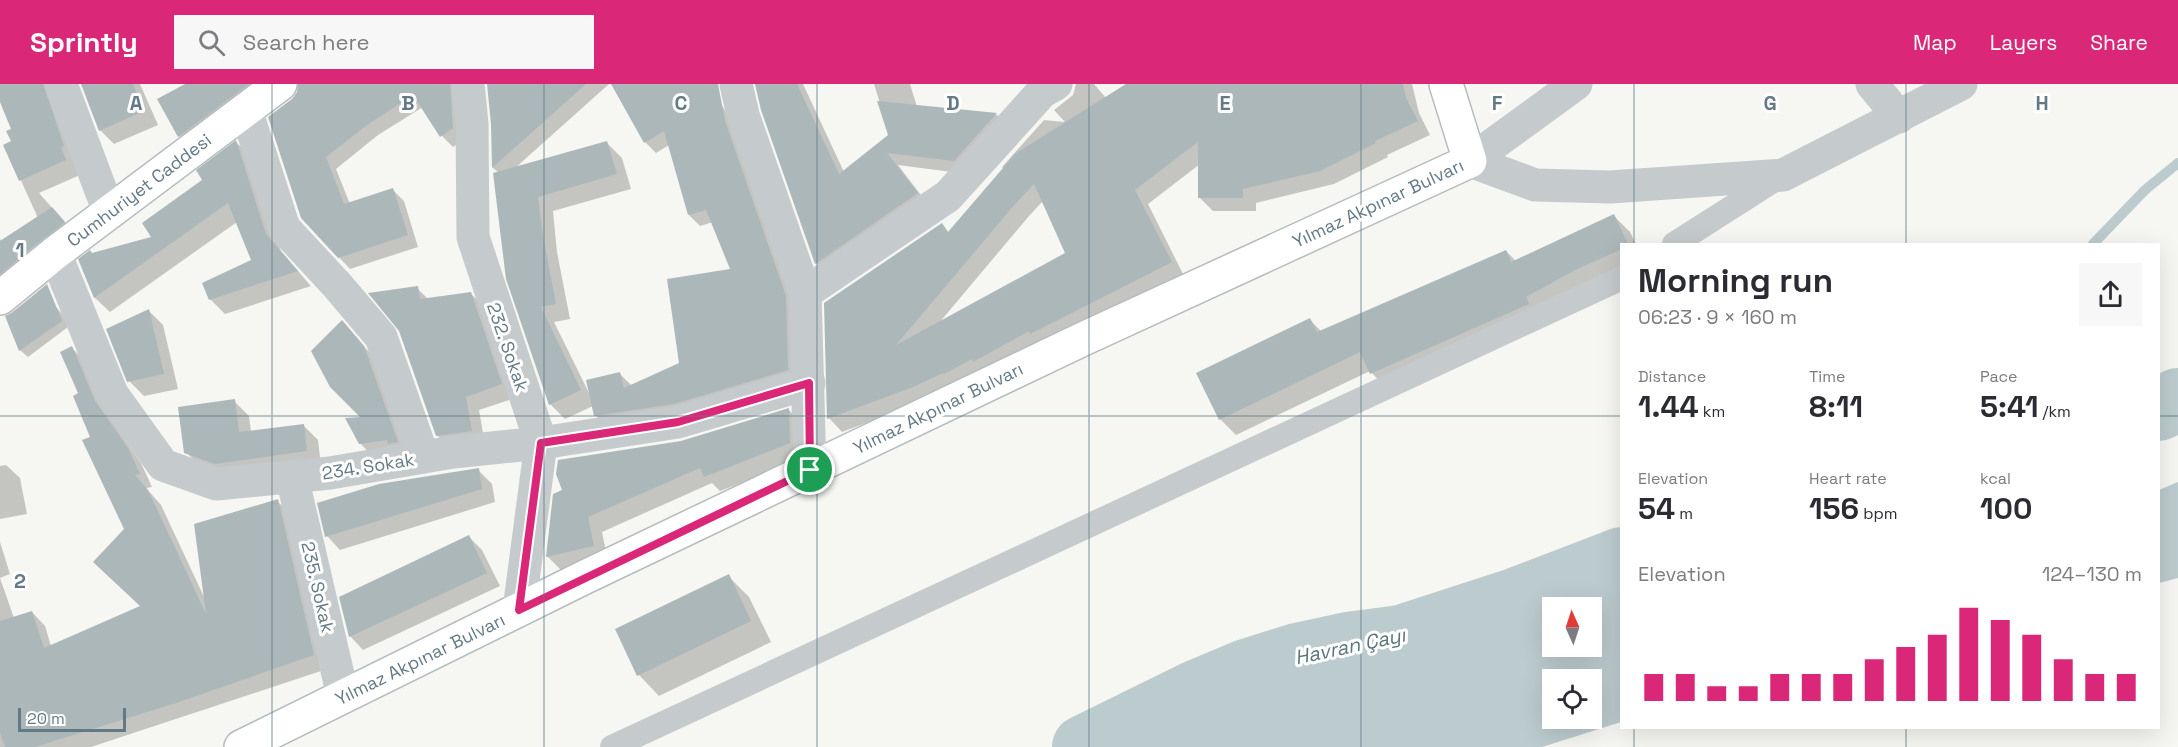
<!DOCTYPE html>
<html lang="en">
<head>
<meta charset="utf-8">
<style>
	body { margin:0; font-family:"Space Grotesk",sans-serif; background:#f7f7f7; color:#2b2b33; height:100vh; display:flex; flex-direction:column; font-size:22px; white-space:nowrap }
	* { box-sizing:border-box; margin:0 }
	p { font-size:20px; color:#7c7c81 }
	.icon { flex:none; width:33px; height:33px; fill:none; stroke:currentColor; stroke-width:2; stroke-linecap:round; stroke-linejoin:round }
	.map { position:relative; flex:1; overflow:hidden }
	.sheet { position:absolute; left:1620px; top:159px; width:540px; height:486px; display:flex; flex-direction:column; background:#fff; border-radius:0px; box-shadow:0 6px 24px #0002 }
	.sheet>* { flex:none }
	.needle { width:39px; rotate:357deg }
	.tools { position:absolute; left:1542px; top:513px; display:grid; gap:12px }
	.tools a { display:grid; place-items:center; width:60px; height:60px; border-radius:0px; background:#fff; box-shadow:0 6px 24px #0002; font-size:30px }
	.scale { position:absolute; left:18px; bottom:15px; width:108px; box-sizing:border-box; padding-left:6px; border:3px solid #637a86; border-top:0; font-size:16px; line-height:21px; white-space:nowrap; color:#637a86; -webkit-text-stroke:4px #fff; paint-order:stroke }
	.pin { position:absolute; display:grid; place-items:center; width:51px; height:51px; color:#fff; margin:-26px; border:3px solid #fff; border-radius:50%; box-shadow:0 2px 6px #0007 }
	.round { display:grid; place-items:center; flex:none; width:63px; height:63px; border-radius:0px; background:#f7f7f7 }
	.head { display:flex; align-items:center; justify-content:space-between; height:102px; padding:0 18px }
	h1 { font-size:33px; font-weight:700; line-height:45px }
	.metrics { display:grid; grid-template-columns:repeat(3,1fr); gap:9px; height:102px; padding:6px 18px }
	.metrics div { display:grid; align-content:center }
	.metrics b { font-size:30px; font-weight:700 }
	.metrics small { font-size:16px; font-weight:400 }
	.metrics p { font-size:16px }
	.chart { height:168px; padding:12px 18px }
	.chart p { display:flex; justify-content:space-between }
	.chart svg { width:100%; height:108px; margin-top:6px; stroke:#db2777; stroke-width:6 }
	header { display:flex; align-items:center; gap:36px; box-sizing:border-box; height:84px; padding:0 30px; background:#db2777; color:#fff }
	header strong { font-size:28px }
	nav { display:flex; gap:33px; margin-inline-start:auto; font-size:21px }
	.search { width:420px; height:54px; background:#f7f7f7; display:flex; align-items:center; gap:15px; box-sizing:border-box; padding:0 21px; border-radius:0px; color:#7c7c81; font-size:22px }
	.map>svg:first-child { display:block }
	.water { fill:#bccbce; fill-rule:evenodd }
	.shadow { fill:#0003; fill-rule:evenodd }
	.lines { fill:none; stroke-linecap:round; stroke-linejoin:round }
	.stream { stroke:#bccbce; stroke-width:10 }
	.river { stroke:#bccbce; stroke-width:64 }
	.building { fill:#acb7ba; fill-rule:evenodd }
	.secondary-casing { stroke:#b5bcbf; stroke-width:36 }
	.pedestrian { stroke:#c5cacc; stroke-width:24 }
	.minor { stroke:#c5cacc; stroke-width:33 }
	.secondary { stroke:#fff; stroke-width:33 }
	.route-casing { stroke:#fff; stroke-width:12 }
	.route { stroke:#db2777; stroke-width:8 }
	.grid { fill:none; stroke:#637a86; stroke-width:1.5; stroke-opacity:0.55 }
	.labels { text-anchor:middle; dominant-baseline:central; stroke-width:6; stroke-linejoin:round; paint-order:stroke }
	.street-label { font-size:18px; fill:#637a86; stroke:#fff }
	.water-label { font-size:20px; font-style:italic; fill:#5a767c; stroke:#fff }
	.grid-label { font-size:20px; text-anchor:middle; font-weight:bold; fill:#637a86; stroke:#fff; stroke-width:6; stroke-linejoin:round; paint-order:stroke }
</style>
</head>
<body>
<header>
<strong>Sprintly</strong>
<div class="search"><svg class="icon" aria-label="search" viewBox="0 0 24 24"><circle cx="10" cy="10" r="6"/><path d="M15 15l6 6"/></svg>Search here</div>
<nav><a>Map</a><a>Layers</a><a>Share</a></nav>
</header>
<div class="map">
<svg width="2178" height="663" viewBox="0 0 2178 663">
	<rect width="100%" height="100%" fill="#f6f6f2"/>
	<g class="water">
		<path d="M 2178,398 L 2178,494 L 2159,499 L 2159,406 Z"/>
		<path d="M 1621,478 L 1621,638 L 1542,663 L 1069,663 L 1136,634 L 1257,604 L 1508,497 ZM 1552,524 L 1592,524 L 1592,562 L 1552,562 ZM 1552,596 L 1592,596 L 1592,634 L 1552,634 Z"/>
	</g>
	<g class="shadow">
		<path d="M 0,0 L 65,0 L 80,91 L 39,109 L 78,153 L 60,167 L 46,152 L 5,61 L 13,58 L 13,45 L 0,14 Z"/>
		<path d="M 83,0 L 140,0 L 158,41 L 114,60 L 100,46 Z"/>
		<path d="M 188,0 L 263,0 L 192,65 L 179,52 L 159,16 Z"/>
		<path d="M 338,0 L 465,0 L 464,55 L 453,63 L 442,52 L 423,23 L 378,51 L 336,85 L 350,120 L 393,106 L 404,117 L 418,163 L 350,185 L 302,134 Z"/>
		<path d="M 488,0 L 609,0 L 514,85 L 607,59 L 622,74 L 631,105 L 553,127 L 557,168 L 570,235 L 554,238 L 590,311 L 620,290 L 631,301 L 681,280 L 732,186 L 713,138 L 700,142 L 689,131 L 669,61 L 656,69 L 645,58 L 613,0 L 710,0 L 735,44 L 797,225 L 799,297 L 607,342 L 595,331 L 593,322 L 565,335 L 550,320 L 499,89 L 493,84 L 492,38 Z"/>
		<path d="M 757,0 L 803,0 L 844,88 L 890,52 L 874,0 L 910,0 L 917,23 L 997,31 L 1009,43 L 967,90 L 898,81 L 930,123 L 829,192 L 816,179 Z"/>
		<path d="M 1076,0 L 1094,0 L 1106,14 L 1143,0 L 1412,0 L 1419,29 L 1430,51 L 1387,71 L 1388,73 L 1334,100 L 1256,119 L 1256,127 L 1213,127 L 1200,114 L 1200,80 L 1148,120 L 1184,192 L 926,316 L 842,348 L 829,334 L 826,220 L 941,141 L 949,149 L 1004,85 L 1002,83 L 1044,36 L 1065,38 L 1054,26 L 1073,11 ZM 1043,117 L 1067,170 L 939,239 L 1029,132 Z"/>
		<path d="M 236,58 L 251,73 L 281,167 L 311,202 L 225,230 L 210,215 L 253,176 L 237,138 L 110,228 L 95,214 L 80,176 L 153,153 Z"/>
		<path d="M 1614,132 L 1630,148 L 1636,160 L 1622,160 L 1622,188 L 1387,305 L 1370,287 L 1236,351 L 1220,335 L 1310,236 L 1322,248 L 1506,167 L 1516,177 Z"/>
		<path d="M 0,155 L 29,189 L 0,211 Z"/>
		<path d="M 417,204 L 429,216 L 471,210 L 485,223 L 515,314 L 479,326 L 485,360 L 451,365 L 437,351 Z"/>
		<path d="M 41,206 L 64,232 L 68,243 L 28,273 L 20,266 L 7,232 Z"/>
		<path d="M 149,227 L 163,241 L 178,305 L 144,312 L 129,297 Z"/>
		<path d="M 342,238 L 379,279 L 412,373 L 375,375 L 360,359 L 363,334 Z"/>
		<path d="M 72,264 L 85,277 L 108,332 L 141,379 L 152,403 L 146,404 L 161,421 L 205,515 L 277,417 L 291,430 L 327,585 L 91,663 L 0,663 L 0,494 L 14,534 L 32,528 L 45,542 L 51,562 L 142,523 L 125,446 L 92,354 L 80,308 Z"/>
		<path d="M 234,317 L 249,332 L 251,348 L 303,341 L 318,356 L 321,382 L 231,394 L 201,383 L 186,368 Z"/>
		<path d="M 789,326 L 804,341 L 805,374 L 720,407 L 712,399 L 602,448 L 608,477 L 562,487 L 547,472 L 564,407 L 681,358 Z"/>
		<path d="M 6,381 L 20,394 L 27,430 L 0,435 L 0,382 Z"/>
		<path d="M 478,386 L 492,400 L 495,418 L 340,466 L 327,452 Z"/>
		<path d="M 469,453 L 482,466 L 500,502 L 363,566 L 350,552 Z"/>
		<path d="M 0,458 L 10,490 L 0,494 Z"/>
		<path d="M 728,492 L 749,513 L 771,558 L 659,612 L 639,591 Z"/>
	</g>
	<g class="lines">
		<path class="stream" d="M 2093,160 L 2145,106 L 2178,79"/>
		<g class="river">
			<path d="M 2158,325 L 2178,316"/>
			<path d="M 1084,663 L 1196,608 L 1246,587 L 1297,571 L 1348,560 L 1401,553 L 1515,516 L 1622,475"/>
		</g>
	</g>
	<g class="building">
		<path d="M 0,0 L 43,0 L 64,62 L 61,63 L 66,76 L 19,97 L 3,61 L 11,57 L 6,47 L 11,45 L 0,18 Z"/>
		<path d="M 81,0 L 133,0 L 144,27 L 99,47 Z"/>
		<path d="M 185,0 L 249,0 L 178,53 L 157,15 Z"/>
		<path d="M 298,0 L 450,0 L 453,44 L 440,53 L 413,11 L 367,41 L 326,73 L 344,120 L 393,104 L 408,151 L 338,174 L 301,134 L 268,33 L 292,15 L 297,8 Z"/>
		<path d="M 487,0 L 586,0 L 492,84 L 491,40 Z"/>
		<path d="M 611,0 L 718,0 L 725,37 L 786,212 L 788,286 L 674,320 L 594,332 L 586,296 L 620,288 L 624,304 L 679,279 L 667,195 L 730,185 L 706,126 L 688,131 L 664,47 L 644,59 Z"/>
		<path d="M 755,0 L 797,0 L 839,90 L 888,51 L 877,17 L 997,29 L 954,77 L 887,69 L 918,109 L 815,180 L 761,26 Z"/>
		<path d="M 1126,0 L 1403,0 L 1406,14 L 1418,37 L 1375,57 L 1376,59 L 1320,87 L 1243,105 L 1243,114 L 1198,114 L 1198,58 L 1135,106 L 1172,178 L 1066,232 L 1030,250 L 1029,247 L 973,278 L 972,275 L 944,290 L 943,289 L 913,303 L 827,335 L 824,219 L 942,139 L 948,148 L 1015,70 ZM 1034,100 L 1065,169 L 896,261 L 1016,119 Z"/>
		<path d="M 236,56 L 266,150 L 298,187 L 209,216 L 202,199 L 251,176 L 228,119 L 94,214 L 78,175 L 90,166 L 92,169 L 151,153 L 142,139 L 202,96 L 196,86 Z"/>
		<path d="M 607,57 L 617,90 L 538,113 L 543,152 L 556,220 L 541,223 L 581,306 L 549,321 L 506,195 L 493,89 Z"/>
		<path d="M 52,123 L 65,138 L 0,190 L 0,157 Z"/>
		<path d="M 1614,130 L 1628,160 L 1622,160 L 1622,165 L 1575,186 L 1526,213 L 1529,220 L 1370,290 L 1360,268 L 1219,336 L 1196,289 L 1310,234 L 1317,248 L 1506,166 L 1511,178 Z"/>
		<path d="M 47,200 L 62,237 L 19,267 L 5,232 L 12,229 Z"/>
		<path d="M 418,202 L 420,215 L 471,208 L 502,300 L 466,313 L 472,347 L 436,352 L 399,247 L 368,209 Z"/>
		<path d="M 149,225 L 164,290 L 127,298 L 106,245 Z"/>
		<path d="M 342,236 L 364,262 L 398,358 L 388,360 L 387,356 L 359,360 L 345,334 L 360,333 L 330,303 L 311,267 Z"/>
		<path d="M 72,262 L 95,317 L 128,364 L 140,390 L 135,391 L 148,406 L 206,530 L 194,440 L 278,415 L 314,571 L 176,619 L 35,663 L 5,663 L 0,649 L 0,537 L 32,527 L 44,564 L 140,522 L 93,478 L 124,445 L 82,356 L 90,353 L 73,312 L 80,308 L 78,309 L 60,268 Z"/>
		<path d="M 235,315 L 239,348 L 304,340 L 307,367 L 215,380 L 184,369 L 178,323 Z"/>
		<path d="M 789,324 L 790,359 L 704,393 L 700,384 L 588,433 L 594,462 L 546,473 L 553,410 L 562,406 L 556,390 L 558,376 L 681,357 Z"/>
		<path d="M 479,384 L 482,405 L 325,453 L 317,419 L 379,400 Z"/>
		<path d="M 469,451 L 487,489 L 349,553 L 339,513 Z"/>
		<path d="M 729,490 L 751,537 L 637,592 L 615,545 Z"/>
	</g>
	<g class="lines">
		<g class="secondary-casing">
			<g id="secondary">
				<path d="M 0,214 L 55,169 L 280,0"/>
				<path d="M 241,663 L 585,493 L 1083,255 L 1470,77 L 1446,0"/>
			</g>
		</g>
		<g class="pedestrian">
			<path d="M 1674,160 L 1781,92"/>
			<path d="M 612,663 L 1622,194"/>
		</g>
		<g class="minor">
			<path d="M 61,0 L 109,128"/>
			<path d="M 468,0 L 472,40 L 473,153 L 541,359 L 519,526"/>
			<path d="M 736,0 L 743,31 L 805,209 L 810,386"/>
			<path d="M 1872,0 L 1899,33"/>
			<path d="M 246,26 L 284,144 L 337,201 L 381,253 L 423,373"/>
			<path d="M 1470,77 L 1535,101 L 1610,103 L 1783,91 L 1961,0"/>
			<path d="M 1470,77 L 1576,0"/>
			<path d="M 55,169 L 112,310 L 163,381 L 216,400 L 330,389 L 453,368 L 541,359 L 678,338 L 809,299"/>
			<path d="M 805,209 L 948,112 L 1042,8 L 1056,0"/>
			<path d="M 292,393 L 343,612"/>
		</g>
		<use href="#secondary" class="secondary"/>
	</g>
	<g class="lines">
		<g class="route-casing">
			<path id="route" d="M 809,299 L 810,386 L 519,526 L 541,359 L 678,338 Z"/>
		</g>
		<use href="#route" class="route"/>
	</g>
	<path class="grid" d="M 272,0 L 272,663M 544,0 L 544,663M 817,0 L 817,663M 1089,0 L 1089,663M 1361,0 L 1361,663M 1634,0 L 1634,160M 1906,0 L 1906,160M 0,332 L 1622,332M 2158,332 L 2178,332M 1634,644 L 1634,663M 1906,644 L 1906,663"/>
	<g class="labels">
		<g class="street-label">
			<text transform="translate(139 106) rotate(-37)">Cumhuriyet Caddesi</text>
			<text transform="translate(1378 119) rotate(-25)">Yılmaz Akpınar Bulvarı</text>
			<text transform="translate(508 263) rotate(71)">232. Sokak</text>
			<text transform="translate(938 324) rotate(-26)">Yılmaz Akpınar Bulvarı</text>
			<text transform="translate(368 382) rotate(-9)">234. Sokak</text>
			<text transform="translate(318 503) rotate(77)">235. Sokak</text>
			<text transform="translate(420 575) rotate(-26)">Yılmaz Akpınar Bulvarı</text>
		</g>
		<g class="water-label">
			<text transform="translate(1350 562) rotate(-12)">Havran Çayı</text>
		</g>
	</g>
	<g class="grid-label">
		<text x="136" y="26">A</text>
		<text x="408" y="26">B</text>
		<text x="681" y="26">C</text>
		<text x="953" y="26">D</text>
		<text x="1225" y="26">E</text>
		<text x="1497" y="26">F</text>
		<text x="1770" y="26">G</text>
		<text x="2042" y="26">H</text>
		<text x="20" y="173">1</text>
		<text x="20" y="504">2</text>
	</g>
</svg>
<div class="tools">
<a><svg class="needle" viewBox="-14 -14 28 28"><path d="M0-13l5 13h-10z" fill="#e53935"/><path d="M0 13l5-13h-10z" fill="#7c7c81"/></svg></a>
<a><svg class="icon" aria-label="locate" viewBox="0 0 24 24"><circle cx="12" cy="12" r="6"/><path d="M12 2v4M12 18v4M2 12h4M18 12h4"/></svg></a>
</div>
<div class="scale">20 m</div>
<div class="pin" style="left:810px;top:386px;background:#1e9e55"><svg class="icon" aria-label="arrive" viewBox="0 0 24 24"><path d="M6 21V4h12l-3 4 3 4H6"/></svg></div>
<section class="sheet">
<div class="head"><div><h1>Morning run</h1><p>06:23 · 9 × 160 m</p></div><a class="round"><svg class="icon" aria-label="share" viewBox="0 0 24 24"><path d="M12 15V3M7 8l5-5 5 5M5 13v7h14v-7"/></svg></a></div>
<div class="metrics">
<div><p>Distance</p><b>1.44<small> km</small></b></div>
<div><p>Time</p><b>8:11</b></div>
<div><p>Pace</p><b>5:41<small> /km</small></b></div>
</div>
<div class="metrics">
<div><p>Elevation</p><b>54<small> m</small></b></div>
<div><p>Heart rate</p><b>156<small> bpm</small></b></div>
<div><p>kcal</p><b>100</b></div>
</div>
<div class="chart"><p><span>Elevation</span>124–130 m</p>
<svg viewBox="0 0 160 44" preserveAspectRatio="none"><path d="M5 44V33M15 44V33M25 44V38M35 44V38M45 44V33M55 44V33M65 44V33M75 44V27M85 44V22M95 44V17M105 44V6M115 44V11M125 44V17M135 44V27M145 44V33M155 44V33"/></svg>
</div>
</section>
</div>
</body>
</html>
